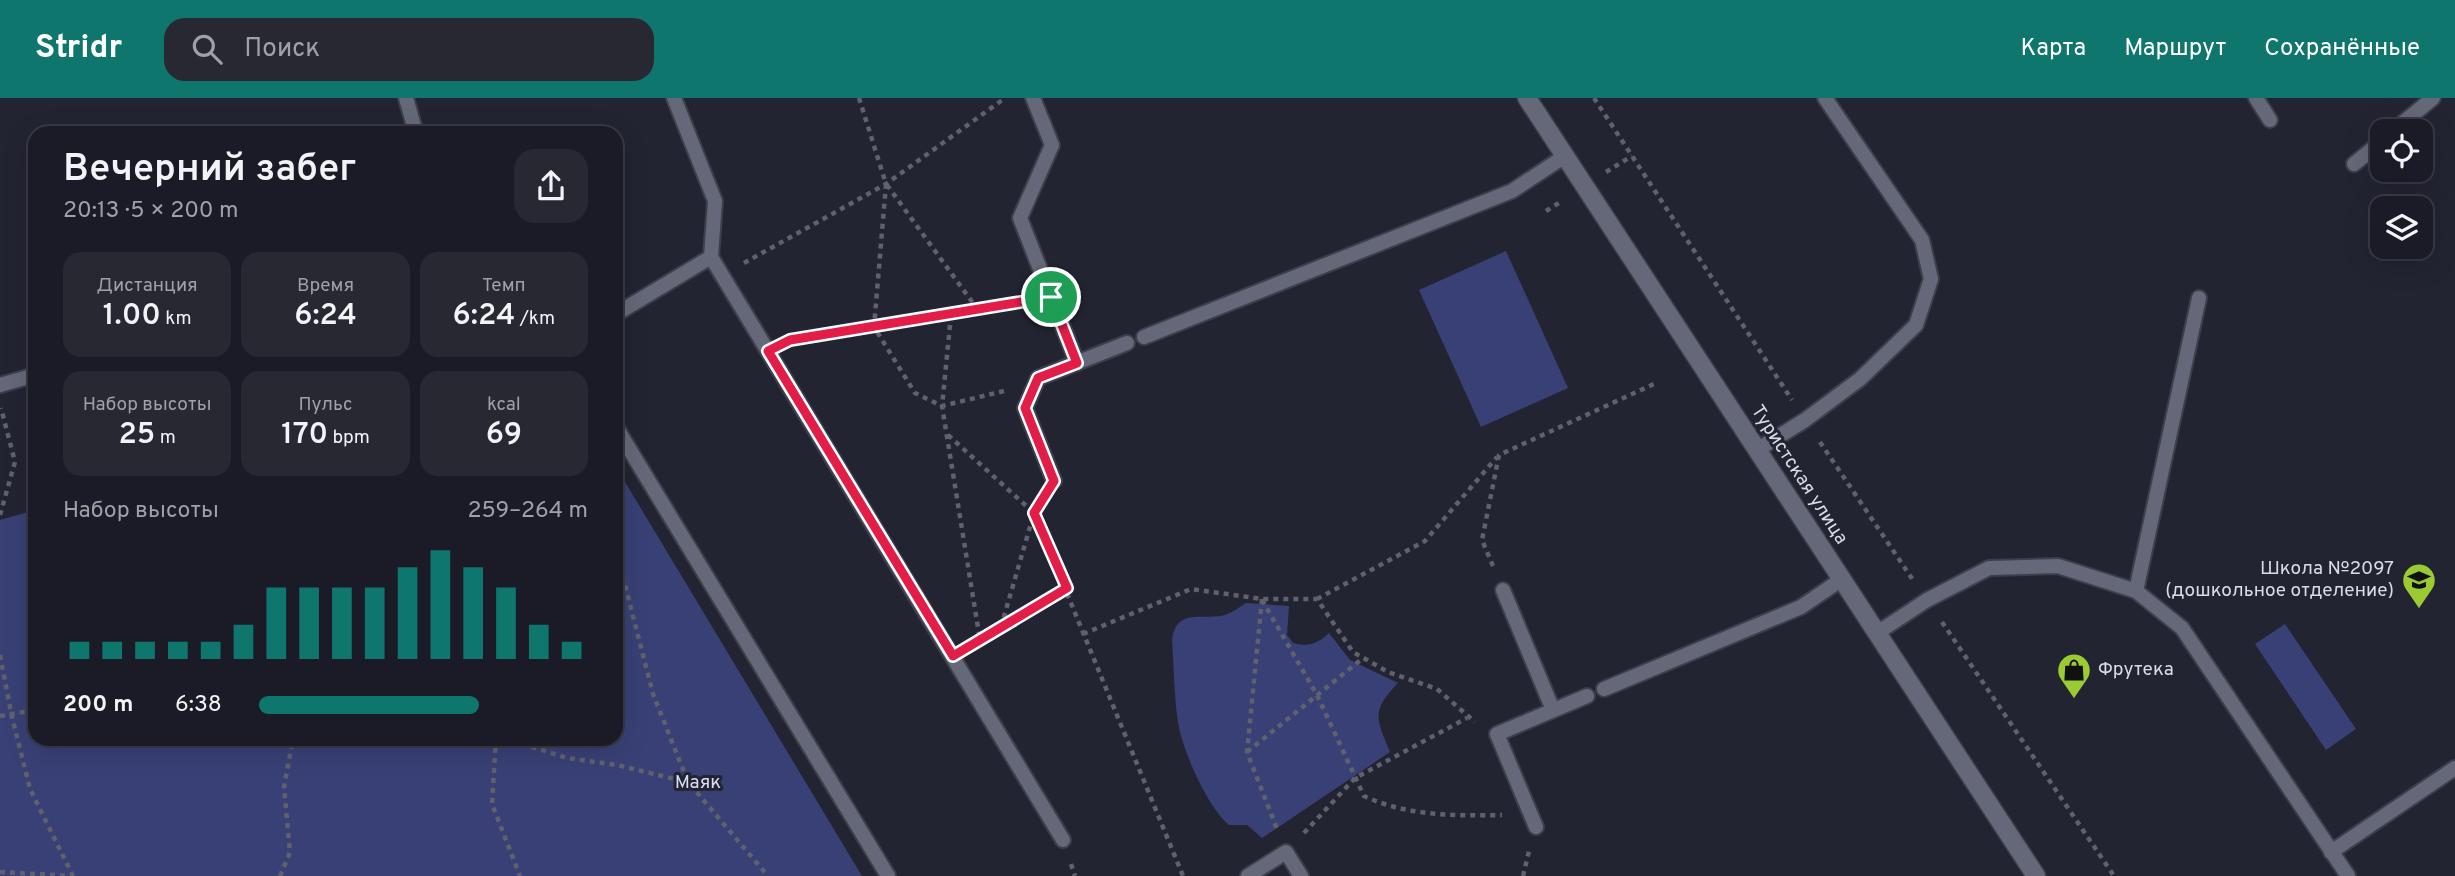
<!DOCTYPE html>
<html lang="ru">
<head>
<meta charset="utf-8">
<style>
	body { margin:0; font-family:Overpass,sans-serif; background:#272832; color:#f1f3f6; height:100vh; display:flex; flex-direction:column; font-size:26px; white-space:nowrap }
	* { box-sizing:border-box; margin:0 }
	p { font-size:23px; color:#9fa1a7 }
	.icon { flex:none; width:38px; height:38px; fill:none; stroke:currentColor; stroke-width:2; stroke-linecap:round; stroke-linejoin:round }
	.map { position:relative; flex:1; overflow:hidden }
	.drawer { position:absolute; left:28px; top:28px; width:595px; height:620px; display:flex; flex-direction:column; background:#1a1b26; border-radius:21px; box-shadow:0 7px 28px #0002,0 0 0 2px #383943 }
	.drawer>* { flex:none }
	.buttons { position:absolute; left:2370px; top:21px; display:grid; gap:14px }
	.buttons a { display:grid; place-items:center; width:63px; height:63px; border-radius:14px; background:#1a1b26; box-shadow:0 7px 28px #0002,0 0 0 2px #383943; font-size:35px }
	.pin { position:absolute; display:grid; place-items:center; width:60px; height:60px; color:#fff; margin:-30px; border:4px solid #fff; border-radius:50%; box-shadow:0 2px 7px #0007 }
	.round { display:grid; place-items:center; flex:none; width:74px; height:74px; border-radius:21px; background:#272832 }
	.summary { display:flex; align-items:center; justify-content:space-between; height:119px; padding:0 35px }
	h1 { font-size:38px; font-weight:600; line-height:52px }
	.metrics { display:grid; grid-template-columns:repeat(3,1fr); gap:10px; height:119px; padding:7px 35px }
	.metrics div { display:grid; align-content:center; border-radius:18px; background:#272832; text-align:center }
	.metrics b { font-size:30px; font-weight:600 }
	.metrics small { font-size:19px; font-weight:400 }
	.metrics p { font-size:19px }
	.chart { height:196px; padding:14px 35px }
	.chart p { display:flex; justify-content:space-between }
	.chart svg { width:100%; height:126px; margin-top:7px; stroke:#0f766e; stroke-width:6 }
	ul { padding:0 35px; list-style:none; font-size:23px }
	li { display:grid; grid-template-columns:112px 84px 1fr; align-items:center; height:52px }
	li i { height:18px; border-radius:9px; background:#0f766e }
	header { display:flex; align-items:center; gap:42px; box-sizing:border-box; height:98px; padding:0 35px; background:#0f766e; color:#fff }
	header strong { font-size:33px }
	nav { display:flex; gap:38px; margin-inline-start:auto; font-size:24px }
	.search { width:490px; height:63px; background:#272832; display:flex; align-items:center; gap:18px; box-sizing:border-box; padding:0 24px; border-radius:21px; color:#9fa1a7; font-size:26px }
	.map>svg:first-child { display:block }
	.park { fill:#394075 }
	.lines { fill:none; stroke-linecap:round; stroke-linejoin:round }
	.service-casing { stroke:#3d3f4a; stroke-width:18 }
	.secondary-casing { stroke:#3d3f4a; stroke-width:21 }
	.path { stroke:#5f616d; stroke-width:4.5; stroke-dasharray:5 5; stroke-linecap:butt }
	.service { stroke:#656878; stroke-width:14 }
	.secondary { stroke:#656878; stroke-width:18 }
	.route-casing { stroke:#fff; stroke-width:14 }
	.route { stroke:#e11d48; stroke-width:9 }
	.labels { text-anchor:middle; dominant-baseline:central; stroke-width:6; stroke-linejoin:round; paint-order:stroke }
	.street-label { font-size:19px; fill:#dadce5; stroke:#222432 }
	.poi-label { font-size:19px; fill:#dadce5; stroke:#222432; text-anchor:end }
	.park-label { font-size:19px; fill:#d9ddf3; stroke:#222432 }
</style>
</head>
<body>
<header>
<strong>Stridr</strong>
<div class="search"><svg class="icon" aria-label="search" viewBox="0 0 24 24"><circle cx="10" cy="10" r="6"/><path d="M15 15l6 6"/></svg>Поиск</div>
<nav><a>Карта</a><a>Маршрут</a><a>Сохранённые</a></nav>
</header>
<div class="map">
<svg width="2455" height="778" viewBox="0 0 2455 778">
	<rect width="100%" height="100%" fill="#222432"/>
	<g class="park">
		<path d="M 1506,153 L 1568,290 L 1481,329 L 1419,192 Z"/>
		<path d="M 616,369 L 862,778 L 0,778 L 0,422 L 35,412 L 35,640 L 616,640 Z"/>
		<path d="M 1246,505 L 1289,508 L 1287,537 L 1293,545 C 1309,549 1317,546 1329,535 L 1350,562 L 1398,585 C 1371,613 1376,620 1390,654 L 1262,740 L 1247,727 L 1229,727 C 1208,710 1182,652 1178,624 C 1174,597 1174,569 1172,542 C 1176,511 1199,521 1221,518 C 1231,516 1238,510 1246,505 Z"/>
		<path d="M 2285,526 L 2356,631 L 2326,652 L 2255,546 Z"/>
	</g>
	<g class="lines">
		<g class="service-casing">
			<g id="service">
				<path d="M 406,0 L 416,35"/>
				<path d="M 674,0 L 715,103 L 711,159"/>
				<path d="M 1033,0 L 1052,47 L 1020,120 L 1077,265"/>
				<path d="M 2256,0 L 2270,22"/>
				<path d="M 2393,33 L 2433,0"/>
				<path d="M 2354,66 L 2382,43"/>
				<path d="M 616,216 L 711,159 L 1063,742"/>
				<path d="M 1144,239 L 1512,93 L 1565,58"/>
				<path d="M 0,287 L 35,277"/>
				<path d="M 616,329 L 888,778"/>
				<path d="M 1757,352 L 1805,322 L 1860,281 L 1916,227 L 1931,181 L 1922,142 L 1825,0"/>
				<path d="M 1054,383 L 1025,310 L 1038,280 L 1127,245"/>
				<path d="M 1503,492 L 1553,612"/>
				<path d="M 2136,493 L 2199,200"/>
				<path d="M 1877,535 L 1927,502 L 1989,470 L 2058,468 L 2136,493 L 2182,530 L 2348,778"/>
				<path d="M 1604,591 L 1801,509 L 1842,481"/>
				<path d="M 1536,729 L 1497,636 L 1587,598"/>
				<path d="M 2331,754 L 2455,670"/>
				<path d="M 1248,778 L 1286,754 L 1301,778"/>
			</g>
		</g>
		<g class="secondary-casing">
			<path id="secondary" d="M 1527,0 L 2036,778"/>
		</g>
		<g class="path">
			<path d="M 859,0 L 886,86 L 874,229 L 915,295 L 942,308 L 1004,293"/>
			<path d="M 1594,0 L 1792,302"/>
			<path d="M 1606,74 L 1632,58"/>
			<path d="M 887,87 L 978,212"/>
			<path d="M 1546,113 L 1562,103"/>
			<path d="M 744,165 L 886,86 L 1005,0"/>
			<path d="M 951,217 L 942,308 L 980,542"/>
			<path d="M 789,242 L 1026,203"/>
			<path d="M 948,337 L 1034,415 L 1001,529"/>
			<path d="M 1820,344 L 1913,482"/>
			<path d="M 1041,404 L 1034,415 L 1183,778"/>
			<path d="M 0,417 L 15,364 L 1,310"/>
			<path d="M 1493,468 L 1482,442 L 1499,357 L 1654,286"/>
			<path d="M 616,470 L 624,483 L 653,596 L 688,684 L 768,778"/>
			<path d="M 1262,501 L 1247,654 L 1277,731"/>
			<path d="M 1317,501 L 1425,443 L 1497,359"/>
			<path d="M 1262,502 L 1317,597 L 1364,698 C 1407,718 1454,718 1502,717"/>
			<path d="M 1942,524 L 2114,778"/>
			<path d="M 1083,536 L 1191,491 L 1262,501 L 1317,501 L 1353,554 L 1388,574 L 1437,591 L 1475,624"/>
			<path d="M 978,543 L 1067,490"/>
			<path d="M 0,557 L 12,619 L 30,691 L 73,778"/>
			<path d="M 0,618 L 35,612"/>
			<path d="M 496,640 L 492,706 L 520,778"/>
			<path d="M 503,640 L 567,660 L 617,667 L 687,684"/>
			<path d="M 1247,654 L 1363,560"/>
			<path d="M 1304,735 L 1355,680 L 1467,620"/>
			<path d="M 1071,766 L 1075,778"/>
			<path d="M 0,774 L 72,778"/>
			<path d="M 280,778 L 290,754 L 284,689 L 293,640"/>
			<path d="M 1523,778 L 1529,753"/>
		</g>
		<use href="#service" class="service"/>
		<use href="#secondary" class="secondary"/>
	</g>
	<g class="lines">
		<g class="route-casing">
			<path id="route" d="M 1051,199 L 1077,265 L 1038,280 L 1025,310 L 1054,383 L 1034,415 L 1067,490 L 953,558 L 768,253 L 790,242 Z"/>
		</g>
		<use href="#route" class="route"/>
	</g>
	<defs>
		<g id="school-pin" transform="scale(1.75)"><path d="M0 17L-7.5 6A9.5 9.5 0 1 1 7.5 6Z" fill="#9bcb33" stroke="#222432"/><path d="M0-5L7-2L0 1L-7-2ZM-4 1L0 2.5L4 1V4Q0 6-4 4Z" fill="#111"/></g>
		<g id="shop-pin" transform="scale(1.75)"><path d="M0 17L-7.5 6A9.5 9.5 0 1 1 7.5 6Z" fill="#9bcb33" stroke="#222432"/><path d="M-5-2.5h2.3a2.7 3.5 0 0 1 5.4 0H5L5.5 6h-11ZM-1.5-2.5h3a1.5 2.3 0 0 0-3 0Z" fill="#111"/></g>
	</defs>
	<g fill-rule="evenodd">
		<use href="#school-pin" x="2419" y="482"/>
		<use href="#shop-pin" x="2074" y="572"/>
	</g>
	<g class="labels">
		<g class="street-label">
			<text transform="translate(1799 377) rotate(57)">Туристская улица</text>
		</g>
		<g class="poi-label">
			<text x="2394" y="471">Школа №2097<tspan x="2394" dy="22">(дошкольное отделение)</tspan></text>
			<text x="2098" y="572" text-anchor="start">Фрутека</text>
		</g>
		<g class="park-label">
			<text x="698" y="685">Маяк</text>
		</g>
	</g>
</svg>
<div class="buttons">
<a><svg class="icon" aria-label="locate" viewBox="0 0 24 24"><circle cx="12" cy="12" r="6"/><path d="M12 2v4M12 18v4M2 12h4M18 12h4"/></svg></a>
<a><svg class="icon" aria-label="layers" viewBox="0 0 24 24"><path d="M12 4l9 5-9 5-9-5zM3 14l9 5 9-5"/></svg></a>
</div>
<div class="pin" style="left:1051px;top:199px;background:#1e9e55"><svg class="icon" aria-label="arrive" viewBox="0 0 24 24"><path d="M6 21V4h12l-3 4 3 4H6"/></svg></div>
<section class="drawer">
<div class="summary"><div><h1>Вечерний забег</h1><p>20:13 · 5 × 200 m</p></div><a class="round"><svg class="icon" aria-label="share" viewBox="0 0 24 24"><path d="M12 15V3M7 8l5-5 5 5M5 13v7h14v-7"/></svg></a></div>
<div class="metrics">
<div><p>Дистанция</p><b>1.00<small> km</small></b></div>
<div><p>Время</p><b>6:24</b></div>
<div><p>Темп</p><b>6:24<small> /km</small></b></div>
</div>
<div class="metrics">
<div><p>Набор высоты</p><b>25<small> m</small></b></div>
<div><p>Пульс</p><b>170<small> bpm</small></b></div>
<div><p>kcal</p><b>69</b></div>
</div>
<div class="chart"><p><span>Набор высоты</span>259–264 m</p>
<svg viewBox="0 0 160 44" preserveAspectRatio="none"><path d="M5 44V38M15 44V38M25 44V38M35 44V38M45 44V38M55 44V32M65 44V19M75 44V19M85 44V19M95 44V19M105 44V12M115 44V6M125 44V12M135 44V19M145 44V32M155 44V38"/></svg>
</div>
<ul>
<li><b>200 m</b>6:38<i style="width:67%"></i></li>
</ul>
</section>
</div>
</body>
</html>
